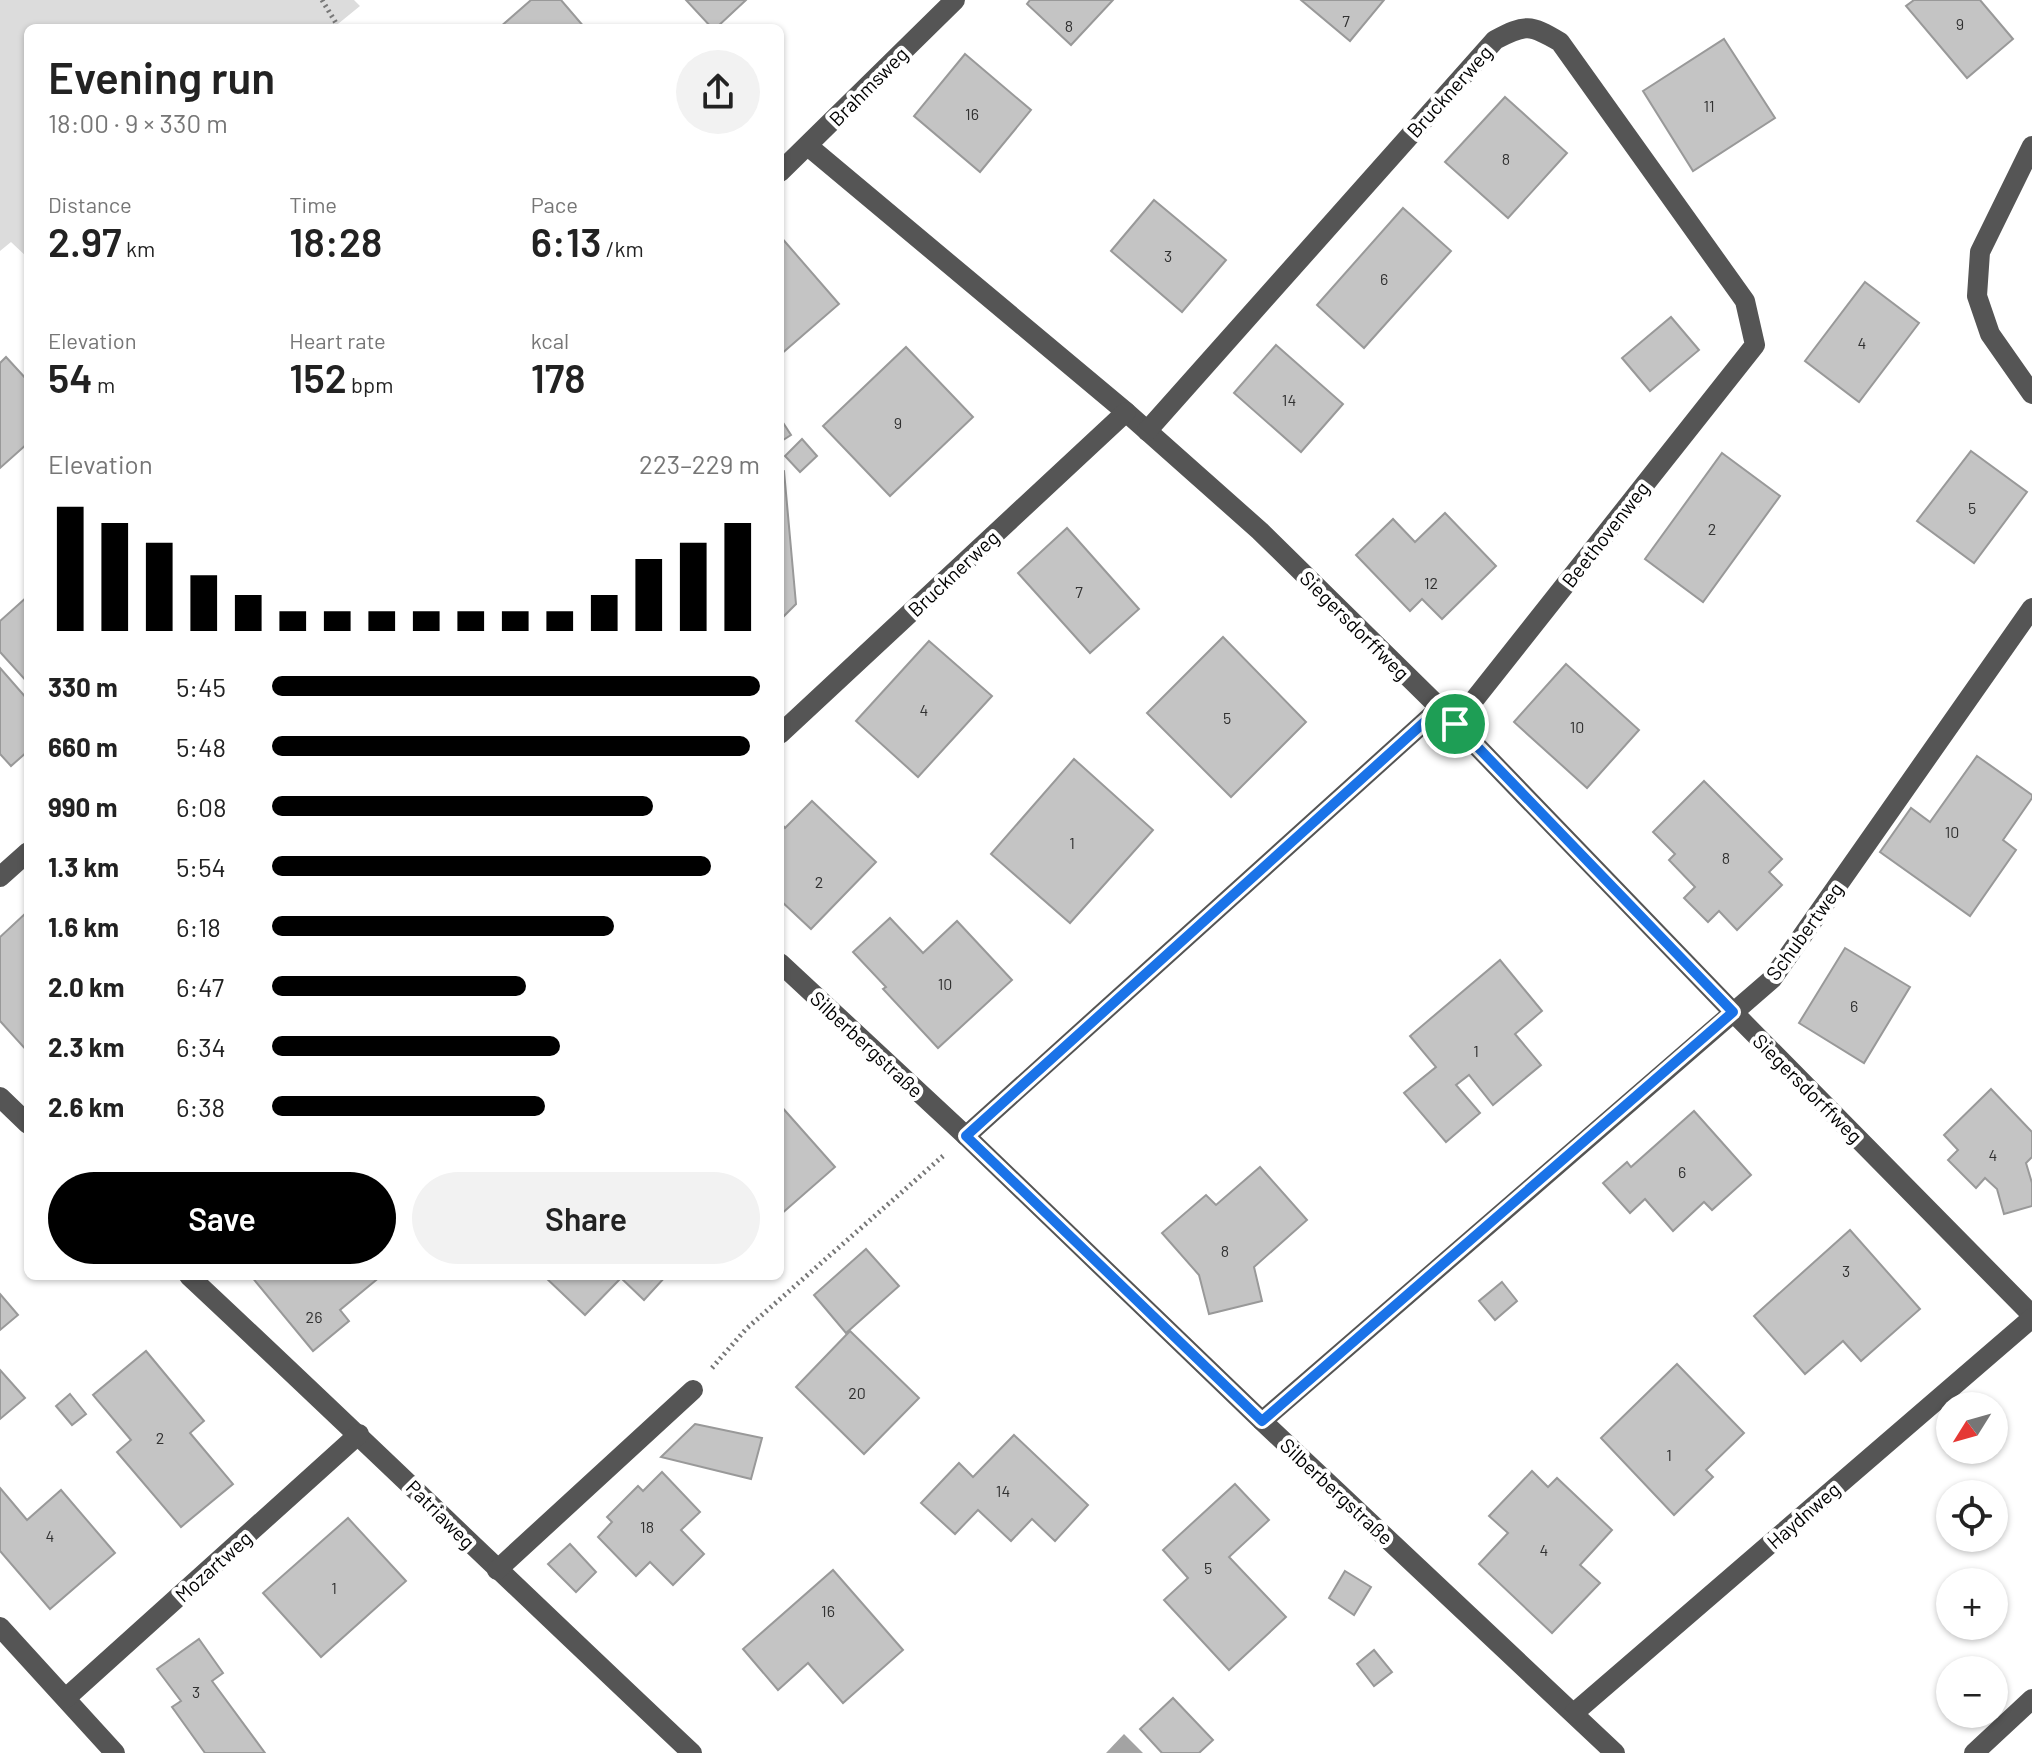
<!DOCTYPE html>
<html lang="en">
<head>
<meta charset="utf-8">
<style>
	body { margin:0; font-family:Barlow,sans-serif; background:#f2f2f2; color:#222; height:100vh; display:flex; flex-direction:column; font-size:30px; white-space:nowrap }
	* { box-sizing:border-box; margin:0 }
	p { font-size:26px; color:#767676 }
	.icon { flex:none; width:44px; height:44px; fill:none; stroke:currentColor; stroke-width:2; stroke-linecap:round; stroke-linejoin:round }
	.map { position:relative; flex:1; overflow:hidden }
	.panel { position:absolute; left:24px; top:24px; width:760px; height:1256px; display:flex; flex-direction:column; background:#fff; border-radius:12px; box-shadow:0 2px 6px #0004 }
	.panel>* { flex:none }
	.needle { width:52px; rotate:233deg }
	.buttons { position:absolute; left:1936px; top:1392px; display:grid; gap:16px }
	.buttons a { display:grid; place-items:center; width:72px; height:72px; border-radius:50%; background:#fff; box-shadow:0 2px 6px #0004; font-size:40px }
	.pin { position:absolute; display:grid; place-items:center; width:68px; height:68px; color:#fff; margin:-34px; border:4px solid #fff; border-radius:50%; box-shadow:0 2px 8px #0007 }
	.round { display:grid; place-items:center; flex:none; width:84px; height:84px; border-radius:42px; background:#f2f2f2 }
	.headline { display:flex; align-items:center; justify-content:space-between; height:136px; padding:0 24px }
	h1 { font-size:44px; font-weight:600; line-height:60px }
	.stats { display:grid; grid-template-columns:repeat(3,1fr); gap:12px; height:136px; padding:8px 24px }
	.stats div { display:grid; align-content:center }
	.stats b { font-size:40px; font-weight:600 }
	.stats small { font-size:22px; font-weight:400 }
	.stats p { font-size:22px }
	.chart { height:224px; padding:16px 24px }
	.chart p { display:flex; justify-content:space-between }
	.chart svg { width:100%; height:144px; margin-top:8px; stroke:#000; stroke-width:6 }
	.action { display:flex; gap:16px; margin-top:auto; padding:16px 24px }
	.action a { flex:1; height:92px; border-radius:48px; background:#000; color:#fff; font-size:32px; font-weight:600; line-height:92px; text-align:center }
	.action a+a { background:#f2f2f2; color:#222 }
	ul { padding:0 24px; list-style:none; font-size:26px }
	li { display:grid; grid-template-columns:128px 96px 1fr; align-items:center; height:60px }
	li i { height:20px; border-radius:10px; background:#000 }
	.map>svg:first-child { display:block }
	.green { fill:#dcdcdc }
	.water { fill:#a3a3a3 }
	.building { fill:#c4c4c4; stroke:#999; stroke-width:2 }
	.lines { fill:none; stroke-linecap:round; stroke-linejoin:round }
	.path { stroke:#777; stroke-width:5; stroke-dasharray:2 4; stroke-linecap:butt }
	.minor { stroke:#555; stroke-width:20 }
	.route-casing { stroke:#fff; stroke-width:16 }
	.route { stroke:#1a73e8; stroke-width:10 }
	.labels { text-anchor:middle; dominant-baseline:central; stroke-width:8; stroke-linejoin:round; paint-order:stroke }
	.number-label { font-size:16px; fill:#313131 }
	.street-label { font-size:20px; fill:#000; stroke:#fff }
</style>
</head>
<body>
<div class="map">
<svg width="2032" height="1753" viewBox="0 0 2032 1753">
	<rect width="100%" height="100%" fill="#fff"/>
	<path class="green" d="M 0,0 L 354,0 L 360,6 L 333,28 L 28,28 L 28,258 L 11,242 L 0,251 Z"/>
	<path class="water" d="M 1124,1734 L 1143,1753 L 1106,1753 Z"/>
	<g class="building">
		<path d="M 531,0 L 561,0 L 585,28 L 499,28 Z"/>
		<path d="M 686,0 L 746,0 L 716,28 L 712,28 Z"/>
		<path d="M 1030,0 L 1113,0 L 1071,45 L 1027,4 Z"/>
		<path d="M 1301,0 L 1384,0 L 1350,41 Z"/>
		<path d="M 1914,0 L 1980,0 L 2013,39 L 1967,78 L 1906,6 Z"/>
		<path d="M 1724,39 L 1775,118 L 1693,171 L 1643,91 Z"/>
		<path d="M 965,54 L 1031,110 L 980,172 L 914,116 Z"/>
		<path d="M 1505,97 L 1567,153 L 1508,218 L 1445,162 Z"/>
		<path d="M 1154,200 L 1226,260 L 1182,312 L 1111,251 Z"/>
		<path d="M 1403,208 L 1451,251 L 1364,348 L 1317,305 Z"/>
		<path d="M 780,236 L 839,304 L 780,355 Z"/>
		<path d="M 1865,282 L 1919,323 L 1859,402 L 1805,361 Z"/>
		<path d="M 1671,317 L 1699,350 L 1650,391 L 1622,358 Z"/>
		<path d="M 1276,345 L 1343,404 L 1301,452 L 1234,393 Z"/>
		<path d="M 906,347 L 973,417 L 890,496 L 823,426 Z"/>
		<path d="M 6,357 L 28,381 L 28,443 L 0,468 L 0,363 Z"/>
		<path d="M 780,418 L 791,435 L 780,442 Z"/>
		<path d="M 802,439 L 817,456 L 800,472 L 785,456 Z"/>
		<path d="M 1971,451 L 2027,492 L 1974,563 L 1917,521 Z"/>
		<path d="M 1722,453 L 1780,496 L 1703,602 L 1645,559 Z"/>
		<path d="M 780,468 L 784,471 L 796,604 L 780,620 Z"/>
		<path d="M 1445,513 L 1496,566 L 1442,619 L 1422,599 L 1410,611 L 1356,555 L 1393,519 L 1415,542 Z"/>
		<path d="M 1067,528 L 1139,609 L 1090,653 L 1018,573 Z"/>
		<path d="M 28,596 L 28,683 L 0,652 L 0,621 Z"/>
		<path d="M 1223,637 L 1306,722 L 1231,797 L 1147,713 Z"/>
		<path d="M 929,641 L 992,696 L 918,777 L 856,721 Z"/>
		<path d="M 1566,664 L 1639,730 L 1587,788 L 1514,722 Z"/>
		<path d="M 0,668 L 28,700 L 28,751 L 11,766 L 0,754 Z"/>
		<path d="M 1977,756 L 2032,795 L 2032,798 L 2003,840 L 2016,850 L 1970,916 L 1880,852 L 1911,808 L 1930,822 Z"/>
		<path d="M 1074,759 L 1153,830 L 1070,923 L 991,854 Z"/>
		<path d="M 1704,781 L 1782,859 L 1769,872 L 1782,885 L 1737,930 L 1719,911 L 1708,922 L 1684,898 L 1695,887 L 1669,860 L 1675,854 L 1653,832 Z"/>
		<path d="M 812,801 L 876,862 L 811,929 L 780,900 L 780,822 L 785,828 Z"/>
		<path d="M 28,911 L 28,1052 L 0,1021 L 0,937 Z"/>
		<path d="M 890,918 L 923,953 L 957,921 L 1012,980 L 938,1048 L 883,989 L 886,987 L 853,952 Z"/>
		<path d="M 1845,948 L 1910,987 L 1864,1063 L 1799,1023 Z"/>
		<path d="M 1500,960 L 1542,1011 L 1515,1034 L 1541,1065 L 1493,1105 L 1469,1075 L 1456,1085 L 1480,1113 L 1446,1142 L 1404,1093 L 1436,1067 L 1410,1036 Z"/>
		<path d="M 1991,1089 L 2032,1132 L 2032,1157 L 2026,1163 L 2032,1183 L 2032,1206 L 2004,1214 L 1997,1189 L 1985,1178 L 1976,1188 L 1948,1160 L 1958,1150 L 1944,1135 Z"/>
		<path d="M 780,1105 L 835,1167 L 780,1215 Z"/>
		<path d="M 1694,1111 L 1751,1175 L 1712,1210 L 1704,1202 L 1673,1231 L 1645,1199 L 1630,1213 L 1603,1183 L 1627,1162 L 1631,1167 Z"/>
		<path d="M 1260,1167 L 1307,1220 L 1254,1267 L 1262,1301 L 1209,1314 L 1199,1275 L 1162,1233 L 1206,1195 L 1216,1205 Z"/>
		<path d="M 1850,1230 L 1920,1309 L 1861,1361 L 1843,1341 L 1805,1374 L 1754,1316 Z"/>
		<path d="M 866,1249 L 899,1286 L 846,1333 L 814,1295 Z"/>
		<path d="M 251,1276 L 381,1276 L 340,1310 L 349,1321 L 313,1351 Z"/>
		<path d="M 544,1276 L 666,1276 L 644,1300 L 621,1278 L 585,1315 Z"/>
		<path d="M 1502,1282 L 1517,1301 L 1495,1320 L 1479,1301 Z"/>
		<path d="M 0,1294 L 18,1315 L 0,1330 Z"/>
		<path d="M 850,1331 L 919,1398 L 864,1454 L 796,1387 Z"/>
		<path d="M 146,1351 L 204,1421 L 190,1433 L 233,1484 L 181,1527 L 117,1452 L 131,1440 L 93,1395 Z"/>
		<path d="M 1677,1364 L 1744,1433 L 1706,1470 L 1713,1477 L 1674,1515 L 1601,1438 Z"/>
		<path d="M 0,1370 L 25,1398 L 0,1419 Z"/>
		<path d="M 70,1394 L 86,1414 L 72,1425 L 56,1406 Z"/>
		<path d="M 695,1424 L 762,1438 L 751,1479 L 661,1457 Z"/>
		<path d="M 1014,1435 L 1088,1505 L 1055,1541 L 1032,1519 L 1011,1541 L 978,1510 L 955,1534 L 921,1503 L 959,1463 L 973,1477 Z"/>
		<path d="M 1532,1471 L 1548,1487 L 1557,1478 L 1612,1530 L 1580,1565 L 1600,1583 L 1552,1633 L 1479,1564 L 1508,1533 L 1489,1516 Z"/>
		<path d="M 662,1472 L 700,1512 L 681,1530 L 704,1554 L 673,1585 L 650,1562 L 636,1576 L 598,1537 L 612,1522 L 607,1517 L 638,1486 L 643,1491 Z"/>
		<path d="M 1235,1484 L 1269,1520 L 1229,1557 L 1286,1617 L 1229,1670 L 1164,1600 L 1188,1578 L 1163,1550 Z"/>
		<path d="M 0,1488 L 27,1520 L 61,1490 L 115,1553 L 50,1609 L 0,1551 Z"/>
		<path d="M 348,1518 L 406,1581 L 321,1657 L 263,1593 Z"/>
		<path d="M 570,1544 L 596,1572 L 576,1592 L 548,1564 Z"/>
		<path d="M 833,1570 L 903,1650 L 843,1703 L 808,1663 L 778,1690 L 743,1649 Z"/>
		<path d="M 1345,1571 L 1371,1587 L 1354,1615 L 1329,1598 Z"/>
		<path d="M 199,1639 L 223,1673 L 212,1681 L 265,1753 L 205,1753 L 172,1707 L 181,1701 L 157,1669 Z"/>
		<path d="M 1374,1650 L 1392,1672 L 1374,1686 L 1357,1664 Z"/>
		<path d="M 1173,1698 L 1213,1740 L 1199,1753 L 1162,1753 L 1140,1729 Z"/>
	</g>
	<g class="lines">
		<g class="path">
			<path d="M 322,0 L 339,28"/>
			<path d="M 712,1368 L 746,1329 L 943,1156"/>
		</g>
		<g class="minor">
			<path d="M 808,146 L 1126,412 L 1260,531 L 1440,708 L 1733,1012 L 2032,1315"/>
			<path d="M 2032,146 L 1980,252 L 1977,296 L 1990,334 L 2032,394"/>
			<path d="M 780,172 L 955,0"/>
			<path d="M 1147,431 L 1495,40 C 1525,24 1530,24 1560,42 L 1745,301 L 1755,345 L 1455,724"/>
			<path d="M 780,734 L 1126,412"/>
			<path d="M 0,877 L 28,852"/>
			<path d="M 780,963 L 966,1136 L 1262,1421 L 1615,1753"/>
			<path d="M 0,1097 L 28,1124"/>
			<path d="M 966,1136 L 1440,708"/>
			<path d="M 189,1276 C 358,1434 524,1595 692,1753"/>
			<path d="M 1262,1421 L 1772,979 L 2032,608"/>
			<path d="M 497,1570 L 693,1390"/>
			<path d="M 0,1627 L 115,1753"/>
			<path d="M 66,1698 L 359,1434"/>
			<path d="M 1574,1713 L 2032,1318"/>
			<path d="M 1974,1753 L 2032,1699"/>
		</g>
	</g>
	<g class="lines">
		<g class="route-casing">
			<path id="route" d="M 1440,708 L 1733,1012 L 1262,1421 L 966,1136 Z"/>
		</g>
		<use href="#route" class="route"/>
	</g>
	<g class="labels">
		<g class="number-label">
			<text x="1346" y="20">7</text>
			<text x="1960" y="23">9</text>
			<text x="1069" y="25">8</text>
			<text x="1709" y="105">11</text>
			<text x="972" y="113">16</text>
			<text x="1506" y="158">8</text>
			<text x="1168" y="255">3</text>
			<text x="1384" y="278">6</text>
			<text x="1862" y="342">4</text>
			<text x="1289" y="399">14</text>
			<text x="898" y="422">9</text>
			<text x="1972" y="507">5</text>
			<text x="1712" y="528">2</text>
			<text x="1431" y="582">12</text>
			<text x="1079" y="591">7</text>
			<text x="924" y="709">4</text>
			<text x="1227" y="717">5</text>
			<text x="1577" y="726">10</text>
			<text x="1952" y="831">10</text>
			<text x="1072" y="842">1</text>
			<text x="1726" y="857">8</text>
			<text x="819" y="881">2</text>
			<text x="945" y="983">10</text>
			<text x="1854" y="1005">6</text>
			<text x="1476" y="1050">1</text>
			<text x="1993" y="1154">4</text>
			<text x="1682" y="1171">6</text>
			<text x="1225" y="1250">8</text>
			<text x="1846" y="1270">3</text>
			<text x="314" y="1316">26</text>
			<text x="857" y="1392">20</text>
			<text x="160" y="1437">2</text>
			<text x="1669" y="1454">1</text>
			<text x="1003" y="1490">14</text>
			<text x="647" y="1526">18</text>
			<text x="50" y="1535">4</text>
			<text x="1544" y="1549">4</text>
			<text x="1208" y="1567">5</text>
			<text x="334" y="1587">1</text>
			<text x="828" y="1610">16</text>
			<text x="196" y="1691">3</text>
		</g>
		<g class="street-label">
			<text transform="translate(868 86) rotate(-45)">Brahmsweg</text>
			<text transform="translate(1449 91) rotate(-48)">Brucknerweg</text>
			<text transform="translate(1605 534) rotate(-52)">Beethovenweg</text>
			<text transform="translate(953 573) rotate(-43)">Brucknerweg</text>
			<text transform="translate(1355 625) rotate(45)">Siegersdorffweg</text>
			<text transform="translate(1804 931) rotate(-54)">Schubertweg</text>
			<text transform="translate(867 1044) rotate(43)">Silberbergstraße</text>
			<text transform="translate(1808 1088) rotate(45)">Siegersdorffweg</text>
			<text transform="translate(1337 1491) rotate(43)">Silberbergstraße</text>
			<text transform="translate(441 1514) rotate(45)">Patriaweg</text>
			<text transform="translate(1803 1515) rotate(-41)">Haydnweg</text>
			<text transform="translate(213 1566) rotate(-42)">Mozartweg</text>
		</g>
	</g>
</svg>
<div class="buttons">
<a><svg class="needle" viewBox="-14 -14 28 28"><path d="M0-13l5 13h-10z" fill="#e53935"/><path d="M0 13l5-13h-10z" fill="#767676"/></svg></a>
<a><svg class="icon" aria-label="locate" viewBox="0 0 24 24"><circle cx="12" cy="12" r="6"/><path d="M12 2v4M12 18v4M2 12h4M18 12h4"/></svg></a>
<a>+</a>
<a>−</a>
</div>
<div class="pin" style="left:1455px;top:724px;background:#1e9e55"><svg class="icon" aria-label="arrive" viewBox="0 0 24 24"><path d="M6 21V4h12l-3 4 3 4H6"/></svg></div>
<section class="panel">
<div class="headline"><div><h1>Evening run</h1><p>18:00 · 9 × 330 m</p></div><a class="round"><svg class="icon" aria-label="share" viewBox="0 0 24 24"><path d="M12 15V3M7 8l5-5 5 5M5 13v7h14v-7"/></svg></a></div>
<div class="stats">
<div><p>Distance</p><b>2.97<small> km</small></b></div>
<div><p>Time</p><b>18:28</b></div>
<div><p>Pace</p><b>6:13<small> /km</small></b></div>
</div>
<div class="stats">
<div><p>Elevation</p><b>54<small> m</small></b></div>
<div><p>Heart rate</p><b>152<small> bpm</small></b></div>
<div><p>kcal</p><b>178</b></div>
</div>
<div class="chart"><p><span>Elevation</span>223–229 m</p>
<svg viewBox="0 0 160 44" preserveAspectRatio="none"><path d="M5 44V6M15 44V11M25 44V17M35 44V27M45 44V33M55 44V38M65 44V38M75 44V38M85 44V38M95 44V38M105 44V38M115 44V38M125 44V33M135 44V22M145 44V17M155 44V11"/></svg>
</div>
<ul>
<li><b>330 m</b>5:45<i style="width:100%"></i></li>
<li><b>660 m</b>5:48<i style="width:98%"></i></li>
<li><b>990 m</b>6:08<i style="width:78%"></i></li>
<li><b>1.3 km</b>5:54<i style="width:90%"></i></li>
<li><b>1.6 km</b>6:18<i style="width:70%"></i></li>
<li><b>2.0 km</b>6:47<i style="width:52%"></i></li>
<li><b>2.3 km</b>6:34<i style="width:59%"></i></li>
<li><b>2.6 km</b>6:38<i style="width:56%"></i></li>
</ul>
<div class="action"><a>Save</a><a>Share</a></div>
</section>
</div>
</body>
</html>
